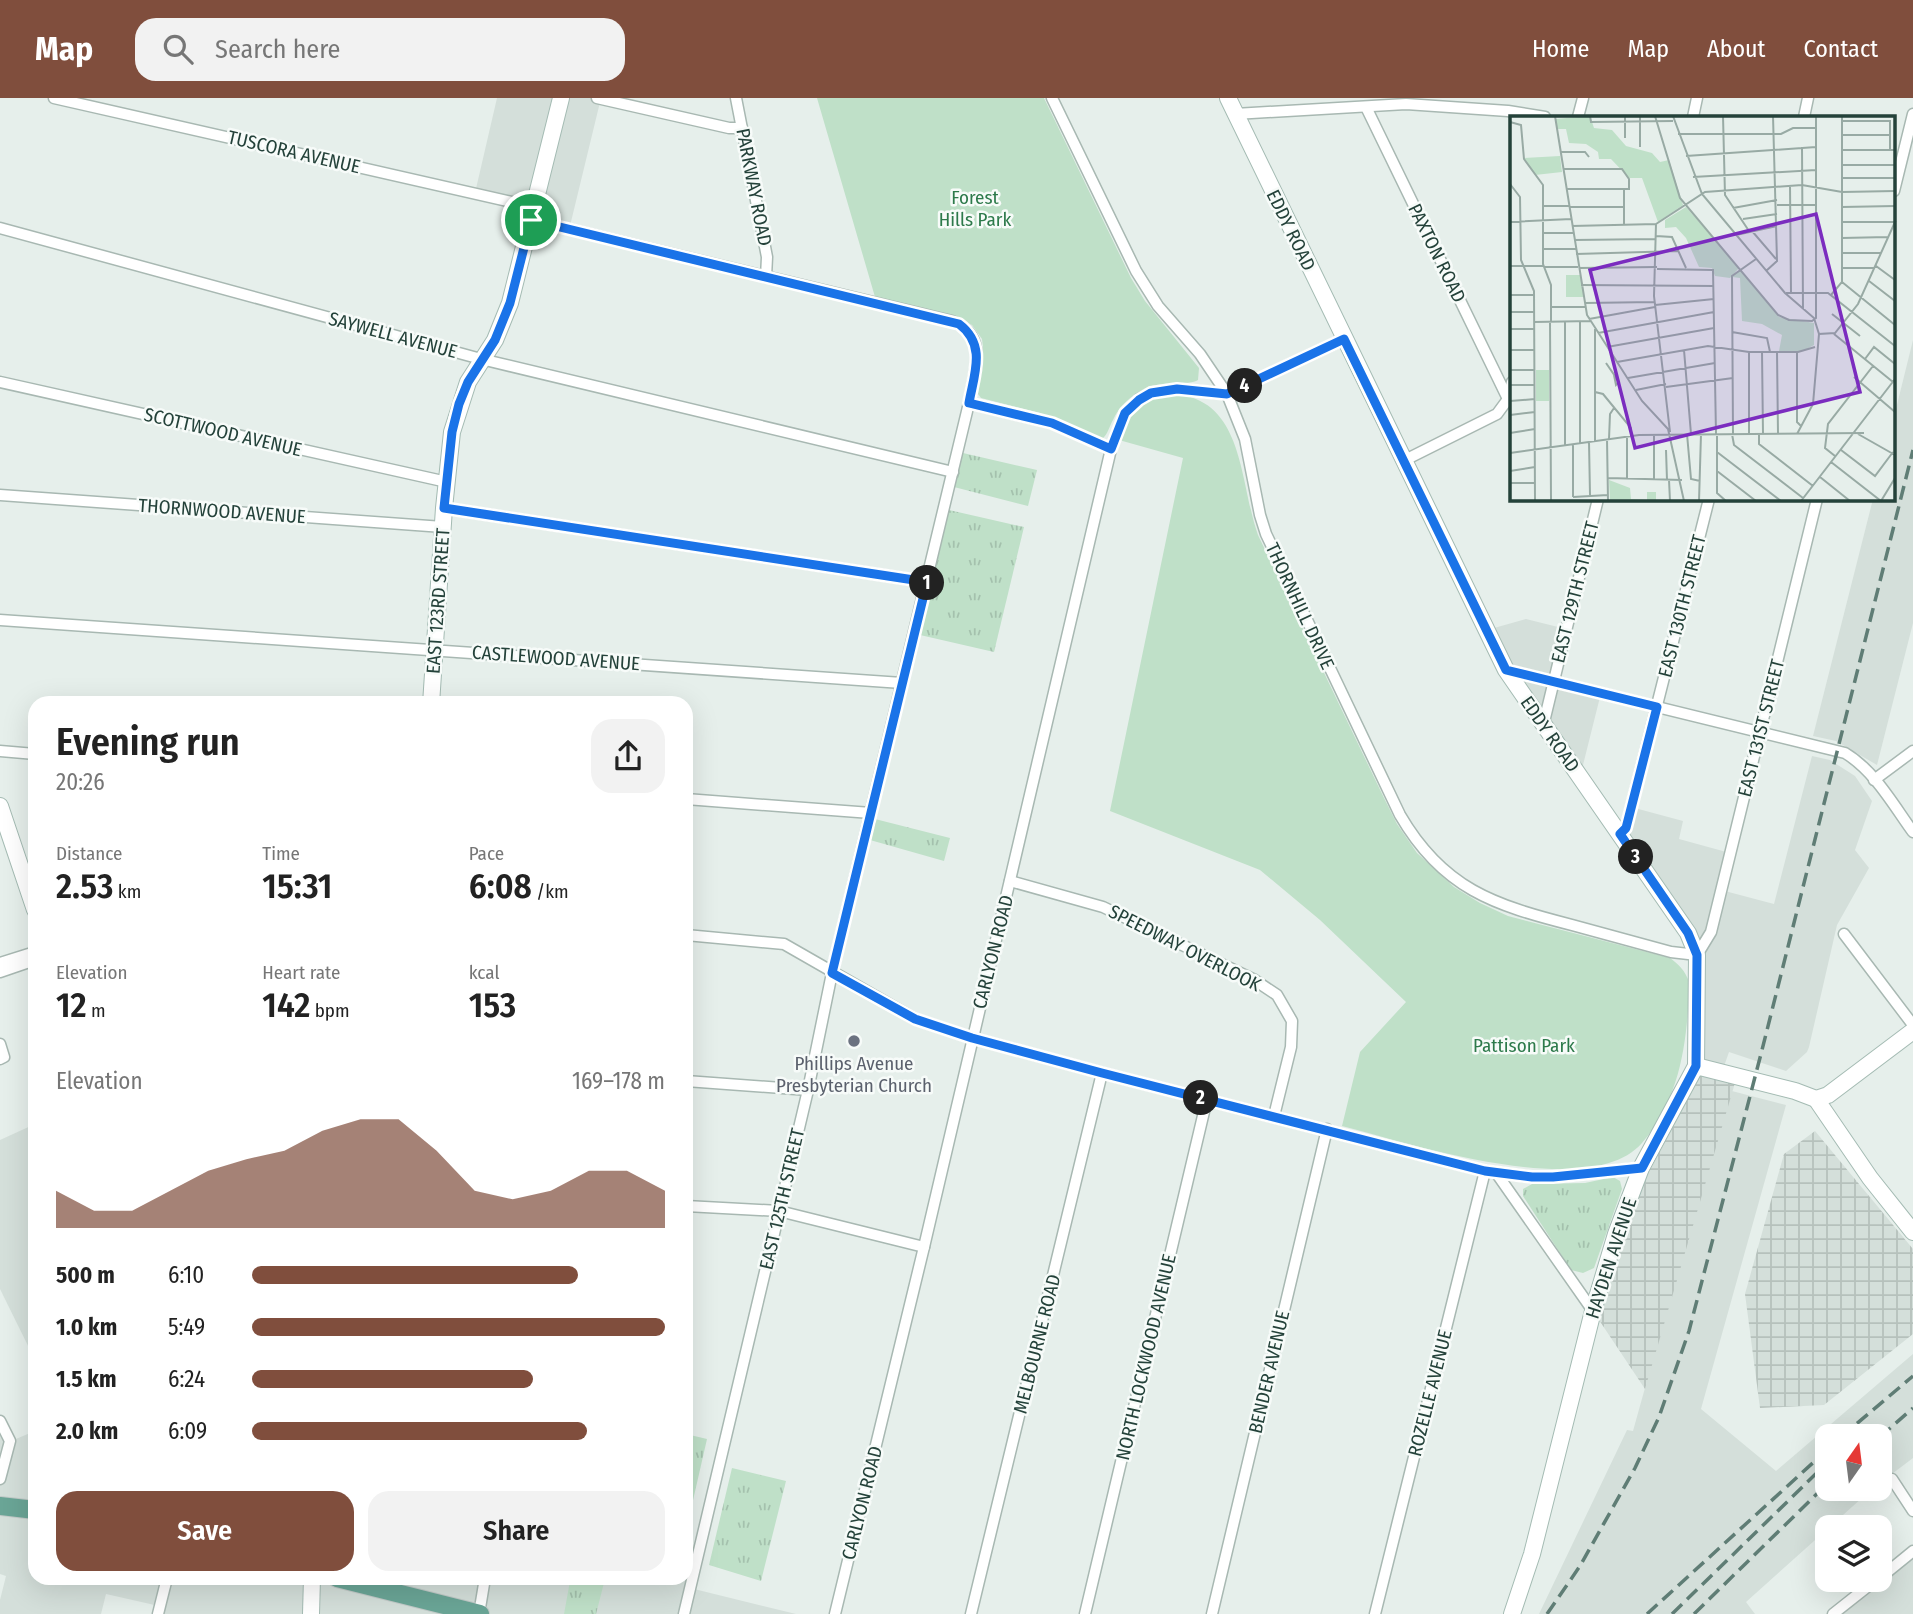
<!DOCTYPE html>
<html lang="en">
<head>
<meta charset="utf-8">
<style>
	body { margin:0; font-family:"Fira Sans Condensed",sans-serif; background:#f2f2f2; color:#222; height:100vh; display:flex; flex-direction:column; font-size:26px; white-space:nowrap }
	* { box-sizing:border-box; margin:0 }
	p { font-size:23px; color:#767676 }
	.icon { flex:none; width:38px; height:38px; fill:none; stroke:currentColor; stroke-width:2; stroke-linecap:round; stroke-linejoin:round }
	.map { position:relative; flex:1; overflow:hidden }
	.sheet { position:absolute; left:28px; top:598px; width:665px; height:889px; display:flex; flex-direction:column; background:#fff; border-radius:21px; box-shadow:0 7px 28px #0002 }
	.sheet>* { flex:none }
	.needle { width:46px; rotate:14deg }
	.controls { position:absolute; left:1815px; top:1326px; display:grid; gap:14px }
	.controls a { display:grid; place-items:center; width:77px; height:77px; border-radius:14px; background:#fff; box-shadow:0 7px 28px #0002; font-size:35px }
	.pin { position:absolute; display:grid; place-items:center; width:60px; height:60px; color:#fff; margin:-30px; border:4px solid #fff; border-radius:50%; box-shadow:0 2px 7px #0007 }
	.km { position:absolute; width:35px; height:35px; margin:-18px; border-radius:50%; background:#222; color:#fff; font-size:19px; line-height:35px; text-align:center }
	.round { display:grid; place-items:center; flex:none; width:74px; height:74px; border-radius:21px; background:#f2f2f2 }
	.headline { display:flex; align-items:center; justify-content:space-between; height:119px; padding:0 28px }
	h1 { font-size:38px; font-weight:600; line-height:52px }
	.stats { display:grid; grid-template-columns:repeat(3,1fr); gap:10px; height:119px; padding:7px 28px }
	.stats div { display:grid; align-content:center }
	.stats b { font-size:35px; font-weight:600 }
	.stats small { font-size:19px; font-weight:400 }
	.stats p { font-size:19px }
	.chart { height:196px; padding:14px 28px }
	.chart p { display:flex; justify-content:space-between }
	.chart svg { width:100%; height:126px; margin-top:7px; fill:#804e3d; opacity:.7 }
	.cta { display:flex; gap:14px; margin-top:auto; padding:14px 28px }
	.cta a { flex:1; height:80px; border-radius:21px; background:#804e3d; color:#fff; font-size:28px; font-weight:600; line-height:80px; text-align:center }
	.cta a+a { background:#f2f2f2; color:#222 }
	ul { padding:0 28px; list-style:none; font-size:23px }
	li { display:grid; grid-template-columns:112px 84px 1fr; align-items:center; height:52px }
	li i { height:18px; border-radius:9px; background:#804e3d }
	header { display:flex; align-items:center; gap:42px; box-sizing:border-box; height:98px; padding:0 35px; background:#804e3d; color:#fff }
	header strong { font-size:33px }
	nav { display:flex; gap:38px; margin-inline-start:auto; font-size:24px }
	.search { width:490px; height:63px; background:#f2f2f2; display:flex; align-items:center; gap:18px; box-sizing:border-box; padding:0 24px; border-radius:21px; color:#767676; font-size:26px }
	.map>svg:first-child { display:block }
	.built { fill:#d4dfda }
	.industrial { fill:url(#industrial-grid) }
	.grass { fill:url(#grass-tufts) }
	.park { fill:#bfe0c8 }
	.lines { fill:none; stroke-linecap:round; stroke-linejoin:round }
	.street-casing { stroke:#a8b8b2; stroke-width:13 }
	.secondary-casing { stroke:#a4bbb3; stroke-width:18 }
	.primary-casing { stroke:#c2cac8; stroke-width:20 }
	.street { stroke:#fff; stroke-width:10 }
	.secondary { stroke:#fff; stroke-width:16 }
	.primary { stroke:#6aa596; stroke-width:18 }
	.rail { stroke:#5f7d75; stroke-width:3.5; stroke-dasharray:14 7; stroke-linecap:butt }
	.route-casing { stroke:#fff; stroke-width:14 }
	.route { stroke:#1a73e8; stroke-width:9 }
	.worship-dot { fill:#6b7280; stroke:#f7fbf9; stroke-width:2.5 }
	.labels { text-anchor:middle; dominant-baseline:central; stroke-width:5; stroke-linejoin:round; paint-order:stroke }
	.street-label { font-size:19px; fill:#24423a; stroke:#f7fbf9 }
	.park-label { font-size:19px; fill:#2d7a4b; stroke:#f7fbf9 }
	.worship-label { font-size:19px; fill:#5b616d; stroke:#f7fbf9 }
	.inset-road { fill:none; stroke:#98aaa4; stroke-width:2 }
	.view { fill:#7b2cbf; fill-opacity:0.15; stroke:#7b2cbf; stroke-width:3.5 }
	.inset-edge { fill:none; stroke:#24423a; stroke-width:3.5 }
</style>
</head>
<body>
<header>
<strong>Map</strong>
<div class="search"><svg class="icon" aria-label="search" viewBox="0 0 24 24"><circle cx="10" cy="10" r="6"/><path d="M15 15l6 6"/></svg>Search here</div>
<nav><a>Home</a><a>Map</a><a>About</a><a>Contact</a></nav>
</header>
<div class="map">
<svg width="1913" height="1516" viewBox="0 0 1913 1516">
	<defs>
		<pattern id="industrial-grid" width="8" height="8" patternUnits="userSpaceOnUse" patternTransform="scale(1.75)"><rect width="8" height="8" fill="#d4dfda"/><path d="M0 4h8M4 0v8" fill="none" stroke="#b6c1bc"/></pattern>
		<pattern id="grass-tufts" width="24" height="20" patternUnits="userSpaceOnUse" patternTransform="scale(1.75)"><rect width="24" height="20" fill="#bfe0c8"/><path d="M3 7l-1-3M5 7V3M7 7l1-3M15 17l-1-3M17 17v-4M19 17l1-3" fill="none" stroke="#a4c1ad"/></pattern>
	</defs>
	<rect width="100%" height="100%" fill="#e6efeb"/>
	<g class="built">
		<path d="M 497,0 L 601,0 L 569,132 L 531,122 L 534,109 L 475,95 Z"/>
		<path d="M 1913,242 L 1913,525 L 1877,667 L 1836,643 L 1813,638 L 1873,401 L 1894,401 L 1894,319 Z"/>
		<path d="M 1526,521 L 1566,531 L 1553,583 L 1601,595 L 1580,679 L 1487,532 Z"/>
		<path d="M 1812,658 L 1830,662 L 1855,678 L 1872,703 L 1855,752 L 1869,770 L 1837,827 L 1809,949 L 1807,954 L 1786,973 L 1729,954 L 1722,974 L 1696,968 L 1697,857 L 1624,733 L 1631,709 L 1683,723 L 1679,741 L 1730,755 L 1721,792 L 1774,806 Z"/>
		<path d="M 1728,992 L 1786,1007 L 1701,1311 L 1776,1373 L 1913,1256 L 1913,1360 L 1880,1385 L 1880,1339 L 1827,1339 L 1827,1391 L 1872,1391 L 1746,1504 L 1755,1516 L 1539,1516 L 1627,1332 L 1633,1333 Z"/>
		<path d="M 35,1026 L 35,1262 L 0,1191 L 0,1042 Z"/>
		<path d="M 35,1333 L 35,1480 L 686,1480 L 686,1460 L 696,1462 L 690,1490 L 796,1516 L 158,1516 L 159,1508 L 106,1496 L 101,1516 L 0,1516 L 0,1502 L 6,1478 L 0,1476 L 0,1334 L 11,1343 Z"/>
		<path d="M 1913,1453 L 1913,1516 L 1833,1516 Z"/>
	</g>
	<g class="industrial">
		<path d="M 1696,968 L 1737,978 L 1645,1291 L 1593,1213 L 1616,1136 Z"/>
		<path d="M 1815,1033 L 1913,1151 L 1913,1236 L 1824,1307 L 1760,1310 L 1745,1196 L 1784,1056 Z"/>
	</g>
	<g class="grass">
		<path d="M 963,355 L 1037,372 L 1028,408 L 954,389 Z"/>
		<path d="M 949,412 L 1024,429 L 994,554 L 920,537 Z"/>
		<path d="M 875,721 L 950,740 L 944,763 L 870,742 Z"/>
		<path d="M 1613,1079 L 1620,1083 L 1622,1091 L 1594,1170 L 1583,1175 L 1571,1172 L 1523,1098 L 1523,1091 L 1532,1086 L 1585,1085 Z"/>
		<path d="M 686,1336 L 707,1341 L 686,1433 Z"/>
		<path d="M 732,1370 L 786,1383 L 761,1483 L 709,1467 Z"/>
		<path d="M 561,1481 L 605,1481 L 596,1516 L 564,1516 L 570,1483 Z"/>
	</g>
	<g class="park">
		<path d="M 817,0 L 1044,0 L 1131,180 L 1145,203 L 1199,270 L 1198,282 C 1189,288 1161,282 1144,291 C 1131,298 1119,308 1113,322 C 1109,329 1108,336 1102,341 L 1040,315 L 981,300 L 978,296 L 983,249 L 982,241 L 972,227 L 959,220 L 875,199 Z"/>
		<path d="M 1170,296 C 1245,298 1239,384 1258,437 L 1384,700 L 1397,726 L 1417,755 L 1454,789 L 1480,805 L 1508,818 L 1670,860 C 1679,867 1685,872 1689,884 C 1688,940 1681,1000 1642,1045 C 1590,1105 1408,1045 1342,1028 L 1360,954 L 1406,904 L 1320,822 L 1260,772 L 1110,713 L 1183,360 L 1119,342 C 1130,313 1139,303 1170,296 Z"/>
	</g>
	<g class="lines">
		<g class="street-casing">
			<g id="street">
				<path d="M 54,0 L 534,109"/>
				<path d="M 597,0 L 729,30 L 742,30"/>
				<path d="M 736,0 L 767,159 L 766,179"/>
				<path d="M 1052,0 L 1136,173 L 1158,208 L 1200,256 L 1227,296 L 1245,341 L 1260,417 L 1266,436 L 1400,717 C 1443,791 1494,807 1572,827 C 1605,836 1638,845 1671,854 L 1697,857 L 1711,834 L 1817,401"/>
				<path d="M 1366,9 L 1508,301"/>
				<path d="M 1235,16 L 1406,6 L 1508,13 L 1545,19"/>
				<path d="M 1578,19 L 1583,0"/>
				<path d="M 1693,19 L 1697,0"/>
				<path d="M 1804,19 L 1808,0"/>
				<path d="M 1894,93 L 1913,16"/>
				<path d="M 531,122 L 952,223 C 990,238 974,274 969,305 L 832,875 L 808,992 L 684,1516"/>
				<path d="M 0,130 L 481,261 L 953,374"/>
				<path d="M 0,284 L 447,384"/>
				<path d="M 969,305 L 1052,325 L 1111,351"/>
				<path d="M 1403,363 L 1497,316 L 1508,301 L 1512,284"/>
				<path d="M 0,397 L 443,429"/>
				<path d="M 444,410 L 927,484"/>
				<path d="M 0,522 L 902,585"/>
				<path d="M 1506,572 L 1845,655 C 1874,672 1894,708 1913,734"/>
				<path d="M 1543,628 L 1598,401"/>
				<path d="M 0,653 L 35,656"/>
				<path d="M 1874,682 L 1913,653"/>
				<path d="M 686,701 L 871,715"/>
				<path d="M 1620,736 L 1626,730 L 1709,401"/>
				<path d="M 1010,783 L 1103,809 L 1253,881 L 1277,897 L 1292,923 L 1291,949 L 1274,1018"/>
				<path d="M 1844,836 L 1913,927"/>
				<path d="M 686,837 L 784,846 L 915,921 L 972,940 L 1102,975 L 1485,1073 L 1532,1079 L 1553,1079 L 1641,1070"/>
				<path d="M 0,865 L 35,854"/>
				<path d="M 0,874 L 35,862"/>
				<path d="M 0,946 L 4,959 L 0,961"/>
				<path d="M 686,983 L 808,992"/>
				<path d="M 1497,1076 L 1593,1213"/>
				<path d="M 686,1108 L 779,1113 L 924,1149"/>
				<path d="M 0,1323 L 10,1343 L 0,1381"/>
				<path d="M 1892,1381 L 1913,1413"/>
				<path d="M 1880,1480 L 1913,1453"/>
				<path d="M 158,1516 L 167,1480"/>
				<path d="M 479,1516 L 485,1480"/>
				<path d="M 835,1516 L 924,1149 L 1111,351 L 1125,315 L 1139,301 L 1151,295 L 1177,291 L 1227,296 L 1344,241"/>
				<path d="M 971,1516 L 1102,975"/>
				<path d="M 1085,1516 L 1207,1001"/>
				<path d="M 1212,1516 L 1327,1031"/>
				<path d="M 1375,1516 L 1485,1073"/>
				<path d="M 1833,1516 L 1876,1482"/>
			</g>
		</g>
		<g class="secondary-casing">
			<g id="secondary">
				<path d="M 1228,0 L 1506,572 L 1688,835 L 1697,857 L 1696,968"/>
				<path d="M 431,606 L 444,410 L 452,334 L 468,284 L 495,242 L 510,205 L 561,0"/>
				<path d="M 0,708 L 35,812"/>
				<path d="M 1816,1001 L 1870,1080 L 1913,1134"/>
				<path d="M 311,1516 L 312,1480"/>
				<path d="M 1512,1516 L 1532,1456 L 1593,1213 L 1616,1136 L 1641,1070 L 1696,968 L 1795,993 L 1816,1001 L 1828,997 L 1913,933"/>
			</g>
		</g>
		<g class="primary-casing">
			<g id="primary">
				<path d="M 0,1408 L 35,1412"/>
				<path d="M 337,1480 L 480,1516"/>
			</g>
		</g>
		<use href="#street" class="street"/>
		<use href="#secondary" class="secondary"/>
		<use href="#primary" class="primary"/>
		<g class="rail">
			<path d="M 1841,1339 L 1913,1278"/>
			<path d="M 1880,1339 L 1913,1310"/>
			<path d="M 1547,1516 L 1580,1468 L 1635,1370 L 1659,1319 L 1689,1233 L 1762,952 L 1913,352"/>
			<path d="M 1647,1516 L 1827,1352"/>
			<path d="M 1672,1516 L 1827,1365"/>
			<path d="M 1694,1516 L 1827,1386"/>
		</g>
	</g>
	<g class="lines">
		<g class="route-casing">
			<path id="route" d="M 531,122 L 959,226 C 987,247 974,276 969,305 L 1052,325 L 1111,351 L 1125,315 L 1139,302 L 1151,295 L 1177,291 L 1227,296 L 1344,241 L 1506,572 L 1657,609 L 1626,730 L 1620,736 L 1688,835 L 1697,857 L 1696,968 L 1642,1070 L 1553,1079 L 1532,1079 L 1485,1073 L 1102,975 L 972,940 L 915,921 L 832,875 L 927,484 L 444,410 L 452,334 L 459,306 L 468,284 L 495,242 L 510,205 Z"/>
		</g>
		<use href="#route" class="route"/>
	</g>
	<circle class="worship-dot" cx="854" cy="943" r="7"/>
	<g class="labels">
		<g class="street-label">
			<text transform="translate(294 54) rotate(13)">TUSCORA AVENUE</text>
			<text transform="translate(754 89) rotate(79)">PARKWAY ROAD</text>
			<text transform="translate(1291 132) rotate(64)">EDDY ROAD</text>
			<text transform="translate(1437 155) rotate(64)">PAXTON ROAD</text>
			<text transform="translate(393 237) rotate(15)">SAYWELL AVENUE</text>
			<text transform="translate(223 334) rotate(13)">SCOTTWOOD AVENUE</text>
			<text transform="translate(222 413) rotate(4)">THORNWOOD AVENUE</text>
			<text transform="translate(1575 494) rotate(-76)">EAST 129TH STREET</text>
			<text transform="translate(438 503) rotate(-86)">EAST 123RD STREET</text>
			<text transform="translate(1300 508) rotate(65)">THORNHILL DRIVE</text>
			<text transform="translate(1682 508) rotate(-76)">EAST 130TH STREET</text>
			<text transform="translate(556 560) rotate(4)">CASTLEWOOD AVENUE</text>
			<text transform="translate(1761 630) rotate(-76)">EAST 131ST STREET</text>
			<text transform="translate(1550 636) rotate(55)">EDDY ROAD</text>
			<text transform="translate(1185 850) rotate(27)">SPEEDWAY OVERLOOK</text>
			<text transform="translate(993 854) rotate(-76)">CARLYON ROAD</text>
			<text transform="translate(782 1101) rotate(-77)">EAST 125TH STREET</text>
			<text transform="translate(1611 1160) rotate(-72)">HAYDEN AVENUE</text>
			<text transform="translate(1037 1246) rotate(-76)">MELBOURNE ROAD</text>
			<text transform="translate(1146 1259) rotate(-77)">NORTH LOCKWOOD AVENUE</text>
			<text transform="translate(1269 1274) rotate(-77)">BENDER AVENUE</text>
			<text transform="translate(1430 1295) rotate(-76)">ROZELLE AVENUE</text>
			<text transform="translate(862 1405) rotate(-76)">CARLYON ROAD</text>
		</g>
		<g class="park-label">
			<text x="975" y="99">Forest<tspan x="975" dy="22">Hills Park</tspan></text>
			<text x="1524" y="947">Pattison Park</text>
		</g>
		<g class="worship-label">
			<text x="854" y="965">Phillips Avenue<tspan x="854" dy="22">Presbyterian Church</tspan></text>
		</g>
	</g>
	<g transform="translate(1510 18)">
		<rect width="385" height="385" fill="#e6efeb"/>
		<path d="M 50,40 L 52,56 L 25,59 L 14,42 ZM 56,159 L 70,159 L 74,181 L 56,181 Z" fill="#bfe0c8"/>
		<path d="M 80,0 L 84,12 L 102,14 L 116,30 L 142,37 L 150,46 L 159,44 L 173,89 L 148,106 L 132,62 L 119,62 L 101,43 L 89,43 L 88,36 L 76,28 L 59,27 L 56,13 L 47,13 L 45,3 ZM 176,91 L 229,152 L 220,162 L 205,160 L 202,152 L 189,151 L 176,122 L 166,111 L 155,112 L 155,104 ZM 230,154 L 269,201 L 304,207 L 304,229 L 293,235 L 269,235 L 272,219 L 252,208 L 232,205 L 230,162 L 222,161 ZM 26,254 L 39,254 L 39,285 L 26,285 ZM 99,364 L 120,372 L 121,383 L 137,384 L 137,376 L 146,376 L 146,385 L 100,384 Z" fill="#bfe0c8"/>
		<path class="inset-road" d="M 45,0 L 77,199 L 132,285 L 158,313 L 174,385M 80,0 L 81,6 L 163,5M 130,0 L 130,31M 145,0 L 170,82 L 268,199 L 279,204 L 302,205 L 306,202 L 306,0M 163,0 L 192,78 L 275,177 L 304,202 L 309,218M 213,0 L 215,79 L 239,115M 332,5 L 380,5 L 380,34M 0,6 L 11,9 L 14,43 L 33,69 L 33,148 L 41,169 L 41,205M 168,18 L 271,18 L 283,12 L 306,12M 332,19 L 380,19M 115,22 L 115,0M 292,31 L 293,193M 332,34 L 385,34M 51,36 L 75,36 L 79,41M 176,40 L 306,31M 332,49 L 385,49M 53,53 L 112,53 L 119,63 L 119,73 L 56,73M 183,61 L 306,54M 332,62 L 385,62M 0,68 L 10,81 L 11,144 L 24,175 L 25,385M 280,69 L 281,177M 114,73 L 114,109M 267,89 L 306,89M 33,90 L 59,90M 59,91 L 114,91M 332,91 L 385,90M 223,92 L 267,84M 233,103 L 267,98M 0,106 L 61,103M 146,108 L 195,76 L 292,69 L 332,76 L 385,75M 146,108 L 144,180 L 160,316M 62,110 L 146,108M 242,115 L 266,143M 33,117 L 63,117M 226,119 L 267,110M 146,120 L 162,121 L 176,152M 332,122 L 378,121M 64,124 L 146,123M 33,133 L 66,133M 332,137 L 371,137M 66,138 L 169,135M 0,150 L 34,150M 366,150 L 385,164M 34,151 L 68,151M 69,152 L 147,151M 332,152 L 364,152M 147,153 L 203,154 L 206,318M 256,155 L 267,145 L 263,0M 359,165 L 385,185M 332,166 L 385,209M 71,169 L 204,170M 276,177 L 318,177 L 385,230M 0,179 L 24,179M 321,179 L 332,166 L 332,0M 75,187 L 144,186M 145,189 L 204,183M 41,191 L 75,191M 0,196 L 25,196M 322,198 L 350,220M 79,203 L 145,191M 40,205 L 41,385M 55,205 L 55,329M 24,206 L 81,205M 0,213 L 24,213M 222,216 L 257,222 L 260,236M 88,217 L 204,196M 324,218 L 383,266M 97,231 L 204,212M 0,234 L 25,234M 174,234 L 181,318M 239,236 L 239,318M 252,236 L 253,318M 267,236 L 268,318M 287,236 L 287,306 L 291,310M 355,243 L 364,231 L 385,248M 107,246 L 198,230 L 239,236 L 288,236 L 305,231M 96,247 L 109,266 L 106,269 L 104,259M 0,254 L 25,254M 344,261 L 385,296M 118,262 L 205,247M 0,269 L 25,269M 156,271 L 223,262M 126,274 L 156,268M 85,276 L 93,278 L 121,312 L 121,320M 0,285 L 25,283M 0,299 L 25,296M 0,317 L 25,313M 177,318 L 181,363 L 190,365M 207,318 L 207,377 L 216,385M 222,318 L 224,329 L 293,382M 223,318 L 222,160 L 246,143M 249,318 L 249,328 L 303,370M 287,318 L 303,288 L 309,218 L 325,217 L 348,188 L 385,106 L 332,106M 348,318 L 385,339M 144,319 L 144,365M 97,323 L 98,385M 99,323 L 100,298 L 104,292M 85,325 L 85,213M 79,326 L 80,379M 70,327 L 70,205M 63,329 L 63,381M 156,334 L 157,364M 331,334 L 365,360 L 383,336M 207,336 L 271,385M 0,337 L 129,319 L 354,317M 325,340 L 315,332 L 318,308 L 363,250M 321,346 L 371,385 L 385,362M 0,355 L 25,351M 207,355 L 246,385M 310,361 L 340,385M 98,362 L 172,364M 117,363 L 117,320M 159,364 L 160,385M 0,367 L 25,367M 63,381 L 98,379M 189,385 L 191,318M 291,385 L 385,263"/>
		<path class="view" d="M 306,98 L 350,276 L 125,332 L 80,154 Z"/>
		<rect width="385" height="385" class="inset-edge"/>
	</g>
</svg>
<div class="controls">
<a><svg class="needle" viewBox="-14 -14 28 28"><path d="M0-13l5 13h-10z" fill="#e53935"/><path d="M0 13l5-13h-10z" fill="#767676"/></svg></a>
<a><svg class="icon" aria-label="layers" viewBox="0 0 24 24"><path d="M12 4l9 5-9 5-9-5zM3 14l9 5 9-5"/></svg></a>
</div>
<div class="pin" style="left:531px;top:122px;background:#1e9e55"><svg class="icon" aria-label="arrive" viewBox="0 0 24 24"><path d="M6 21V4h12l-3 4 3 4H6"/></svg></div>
<b class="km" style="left:927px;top:485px">1</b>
<b class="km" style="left:1201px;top:1000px">2</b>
<b class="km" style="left:1636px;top:759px">3</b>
<b class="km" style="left:1245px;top:288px">4</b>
<section class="sheet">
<div class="headline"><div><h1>Evening run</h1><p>20:26</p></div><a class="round"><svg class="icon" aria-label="share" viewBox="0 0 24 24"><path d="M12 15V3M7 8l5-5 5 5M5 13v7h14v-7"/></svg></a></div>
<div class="stats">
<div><p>Distance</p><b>2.53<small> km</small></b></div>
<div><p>Time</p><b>15:31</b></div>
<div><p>Pace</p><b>6:08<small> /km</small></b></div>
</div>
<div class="stats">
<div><p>Elevation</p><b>12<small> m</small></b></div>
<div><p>Heart rate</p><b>142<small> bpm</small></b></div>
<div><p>kcal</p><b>153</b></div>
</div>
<div class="chart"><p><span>Elevation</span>169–178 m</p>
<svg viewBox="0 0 160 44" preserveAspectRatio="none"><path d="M0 44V31L10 38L20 38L30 31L40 24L50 20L60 17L70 10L80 6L90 6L100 17L110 31L120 34L130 31L140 24L150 24L160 31V44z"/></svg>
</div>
<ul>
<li><b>500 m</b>6:10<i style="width:79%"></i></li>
<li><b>1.0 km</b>5:49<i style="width:100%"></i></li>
<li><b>1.5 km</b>6:24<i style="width:68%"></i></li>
<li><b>2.0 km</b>6:09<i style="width:81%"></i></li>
</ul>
<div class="cta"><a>Save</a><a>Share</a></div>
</section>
</div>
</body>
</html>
